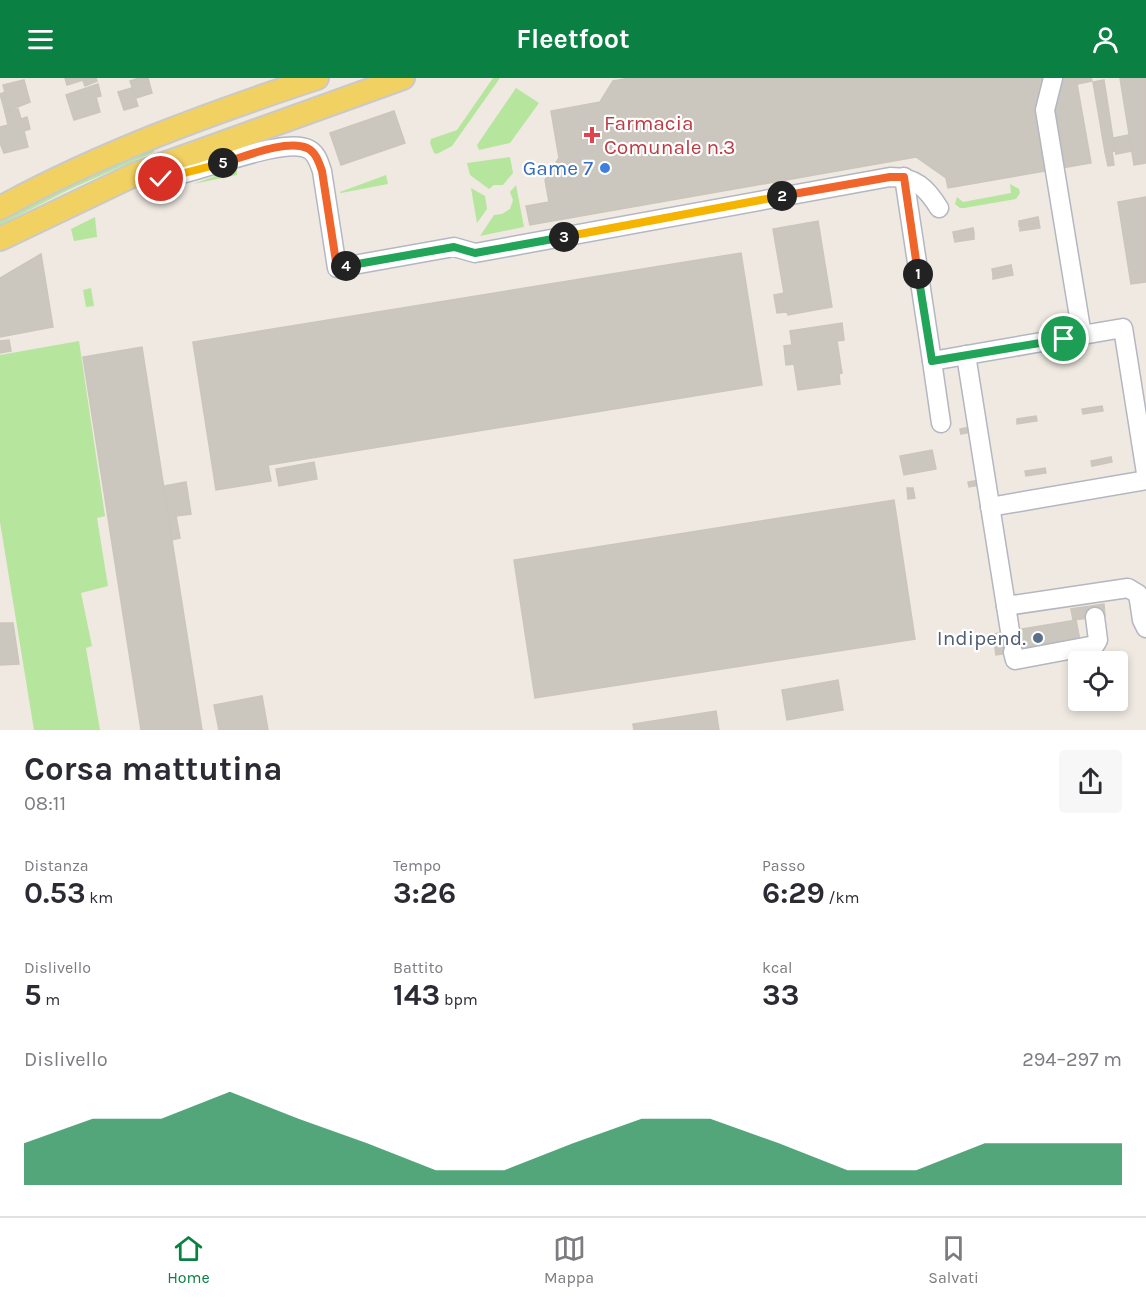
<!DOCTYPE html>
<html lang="it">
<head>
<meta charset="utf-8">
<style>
	body { margin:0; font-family:Karla,sans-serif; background:#f7f7f7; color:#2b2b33; height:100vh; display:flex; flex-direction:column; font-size:22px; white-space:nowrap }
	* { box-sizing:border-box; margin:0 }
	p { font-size:20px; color:#7c7c81 }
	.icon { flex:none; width:33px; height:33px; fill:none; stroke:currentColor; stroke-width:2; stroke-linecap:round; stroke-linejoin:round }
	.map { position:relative; height:652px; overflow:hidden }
	.side { display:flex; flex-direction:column; background:#fff; flex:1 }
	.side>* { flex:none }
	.controls { position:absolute; left:1068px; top:573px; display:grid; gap:12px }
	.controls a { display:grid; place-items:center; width:60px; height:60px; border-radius:6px; background:#fff; box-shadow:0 3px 9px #0003; font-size:30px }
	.pin { position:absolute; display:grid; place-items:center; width:51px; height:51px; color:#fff; margin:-26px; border:3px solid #fff; border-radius:50%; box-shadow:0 2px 6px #0007 }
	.km { position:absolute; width:30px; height:30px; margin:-15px; border-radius:50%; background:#222; color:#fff; font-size:16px; line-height:30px; text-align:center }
	.round { display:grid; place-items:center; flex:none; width:63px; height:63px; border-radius:6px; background:#f7f7f7 }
	.summary { display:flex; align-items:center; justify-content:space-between; height:102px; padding:0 24px }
	h1 { font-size:33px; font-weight:700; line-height:45px }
	.stats { display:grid; grid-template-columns:repeat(3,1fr); gap:9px; height:102px; padding:6px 24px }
	.stats div { display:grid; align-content:center }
	.stats b { font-size:30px; font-weight:700 }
	.stats small { font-size:16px; font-weight:400 }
	.stats p { font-size:16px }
	.chart { height:168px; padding:12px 24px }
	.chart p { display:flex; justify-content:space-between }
	.chart svg { width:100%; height:108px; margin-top:6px; fill:#0b8043; opacity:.7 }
	header { display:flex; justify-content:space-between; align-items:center; height:78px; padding:0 24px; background:#0b8043; color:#fff; font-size:27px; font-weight:700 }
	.menu { display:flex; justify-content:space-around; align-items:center; height:84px; border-top:2px solid #e1e1e2; background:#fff; font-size:16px; color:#7c7c81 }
	.menu a { display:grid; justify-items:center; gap:3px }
	.menu .active { color:#0b8043 }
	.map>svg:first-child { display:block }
	.green { fill:#b6e59e }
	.building { fill:#cbc7bf; stroke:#cbc5ba; stroke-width:1.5 }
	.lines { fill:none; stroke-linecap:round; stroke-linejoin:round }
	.minor-casing { stroke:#b4b7c1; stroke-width:21 }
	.major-casing { stroke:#c9c9c9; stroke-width:26 }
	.minor { stroke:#fff; stroke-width:18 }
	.major { stroke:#f2d163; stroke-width:22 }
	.split-1-casing { stroke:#fff; stroke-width:12 }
	.split-2-casing { stroke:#fff; stroke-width:12 }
	.split-3-casing { stroke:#fff; stroke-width:12 }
	.split-4-casing { stroke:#fff; stroke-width:12 }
	.split-5-casing { stroke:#fff; stroke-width:12 }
	.split-6-casing { stroke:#fff; stroke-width:12 }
	.split-1 { stroke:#22a559; stroke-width:8 }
	.split-2 { stroke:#f0652b; stroke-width:8 }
	.split-3 { stroke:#f5b400; stroke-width:8 }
	.split-4 { stroke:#22a559; stroke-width:8 }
	.split-5 { stroke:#f0652b; stroke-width:8 }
	.split-6 { stroke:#f5b400; stroke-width:8 }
	.health-dot { fill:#e0444e; stroke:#fff; stroke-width:2 }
	.shop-dot { fill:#3f7fe0; stroke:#fff; stroke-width:2 }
	.service-dot { fill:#5c6f8a; stroke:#fff; stroke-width:2 }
	.labels { text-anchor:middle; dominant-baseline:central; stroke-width:4.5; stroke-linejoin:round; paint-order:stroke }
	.health-label { font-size:21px; fill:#be3a42; stroke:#fff; text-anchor:start }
	.shop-label { font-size:21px; fill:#366cbe; stroke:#fff; text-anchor:end }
	.service-label { font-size:21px; fill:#4e5e75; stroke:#fff; text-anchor:end }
</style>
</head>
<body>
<header><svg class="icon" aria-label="menu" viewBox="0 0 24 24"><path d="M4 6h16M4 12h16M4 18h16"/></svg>Fleetfoot<svg class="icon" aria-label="person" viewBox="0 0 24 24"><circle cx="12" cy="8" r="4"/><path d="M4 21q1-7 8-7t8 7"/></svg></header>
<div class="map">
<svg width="1146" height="652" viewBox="0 0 1146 652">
	<rect width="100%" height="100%" fill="#efe9e1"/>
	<g class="green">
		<path d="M 493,0 L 500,0 L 452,68 L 437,76 L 434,75 L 430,65 L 431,61 L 457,52 Z"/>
		<path d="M 516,10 L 539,25 L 510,65 L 479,72 L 477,67 Z"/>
		<path d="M 152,66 L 154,74 L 68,112 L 0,147 L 0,134 Z"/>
		<path d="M 510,79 L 513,95 L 503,107 L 494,107 L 489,111 L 470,97 L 467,85 Z"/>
		<path d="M 237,90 L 237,97 L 193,106 Z"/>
		<path d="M 386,97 L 388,106 L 341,115 L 340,114 Z"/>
		<path d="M 1010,106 L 1019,111 L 1020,115 L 1016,121 L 964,130 L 960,130 L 955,126 L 957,119 L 963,124 L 1011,115 Z"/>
		<path d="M 516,107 L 524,149 L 480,158 L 494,137 L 502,136 L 510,131 L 513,122 L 510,114 Z"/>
		<path d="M 471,110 L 485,118 L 487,131 L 477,145 Z"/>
		<path d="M 95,139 L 97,159 L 74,163 L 71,151 Z"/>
		<path d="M 91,210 L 94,228 L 86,229 L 83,212 Z"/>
		<path d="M 79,263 L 105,438 L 97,440 L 108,508 L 81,515 L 92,568 L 86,570 L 100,652 L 34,652 L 0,444 L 0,277 Z"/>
	</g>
	<g class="building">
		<path d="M 65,0 L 82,0 L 83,2 L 67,7 Z"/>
		<path d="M 82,0 L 96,0 L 97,3 L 85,8 Z"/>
		<path d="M 139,0 L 148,0 L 152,15 L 136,20 L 130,3 Z"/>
		<path d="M 630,0 L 1076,0 L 1091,85 L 948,110 L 946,100 L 916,79 L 530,147 L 526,128 L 549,124 L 545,102 L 559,80 L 551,33 L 600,24 L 613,3 Z"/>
		<path d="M 1076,0 L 1091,0 L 1092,3 L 1077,6 Z"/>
		<path d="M 1120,0 L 1146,0 L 1146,85 L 1134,87 Z"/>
		<path d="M 24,2 L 30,24 L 5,34 L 0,16 L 5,14 L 3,7 Z"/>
		<path d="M 1104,2 L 1115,73 L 1105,74 L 1093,4 Z"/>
		<path d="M 98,6 L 101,18 L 96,19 L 100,34 L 74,42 L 66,17 Z"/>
		<path d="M 132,10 L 138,28 L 124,32 L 118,14 Z"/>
		<path d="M 18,31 L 21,41 L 27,39 L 30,51 L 24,53 L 28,69 L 4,75 L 0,65 L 0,49 L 8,47 L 5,34 Z"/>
		<path d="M 394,33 L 405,65 L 341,87 L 330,55 Z"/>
		<path d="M 1129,57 L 1132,73 L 1116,76 L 1113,60 Z"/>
		<path d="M 1112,73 L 1114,87 L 1108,88 L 1105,74 Z"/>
		<path d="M 1146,119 L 1146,204 L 1131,206 L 1118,124 Z"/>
		<path d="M 1038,139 L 1039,144 L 1019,148 L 1019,143 Z"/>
		<path d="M 818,143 L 832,229 L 788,237 L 787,234 L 777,235 L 774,217 L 784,215 L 773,151 Z"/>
		<path d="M 1039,145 L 1040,150 L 1020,153 L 1020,148 Z"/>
		<path d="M 973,150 L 974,155 L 954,159 L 953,154 Z"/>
		<path d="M 974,156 L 974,161 L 955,164 L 954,159 Z"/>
		<path d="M 741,175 L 762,307 L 268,387 L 271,403 L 216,412 L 193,264 Z"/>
		<path d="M 41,176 L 53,249 L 0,259 L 0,200 Z"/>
		<path d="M 1011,187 L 1012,192 L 993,196 L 992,191 Z"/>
		<path d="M 1012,192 L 1013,197 L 993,201 L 993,196 Z"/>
		<path d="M 842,245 L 844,262 L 837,263 L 842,295 L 839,296 L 840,306 L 798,312 L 794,286 L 786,287 L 784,268 L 792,267 L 790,253 Z"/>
		<path d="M 9,262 L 11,273 L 0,275 L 0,263 Z"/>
		<path d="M 142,269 L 172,462 L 202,652 L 141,652 L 83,279 Z"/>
		<path d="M 1102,328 L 1103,333 L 1083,336 L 1082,331 Z"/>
		<path d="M 1036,338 L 1037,343 L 1017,346 L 1017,341 Z"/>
		<path d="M 970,349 L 971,354 L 961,356 L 960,351 Z"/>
		<path d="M 932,372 L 936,391 L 904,397 L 900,378 Z"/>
		<path d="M 1111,379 L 1112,384 L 1092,388 L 1091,383 Z"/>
		<path d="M 314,384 L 317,401 L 279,408 L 276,391 Z"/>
		<path d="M 1045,390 L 1046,395 L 1026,398 L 1025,393 Z"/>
		<path d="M 979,402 L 980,407 L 969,409 L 968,404 Z"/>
		<path d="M 186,404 L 191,436 L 176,438 L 180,460 L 172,462 L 164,408 Z"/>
		<path d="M 907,410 L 913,410 L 915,420 L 908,421 Z"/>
		<path d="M 894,422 L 915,561 L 535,620 L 514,482 Z"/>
		<path d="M 1104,526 L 1105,538 L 1073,542 L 1071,531 Z"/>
		<path d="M 1076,542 L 1080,563 L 996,577 L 993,556 Z"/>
		<path d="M 0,545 L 13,545 L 19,586 L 0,587 Z"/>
		<path d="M 838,602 L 843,632 L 787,642 L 782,612 Z"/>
		<path d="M 262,618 L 268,652 L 219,652 L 214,627 Z"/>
		<path d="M 716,633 L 719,652 L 634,652 L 633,646 Z"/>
	</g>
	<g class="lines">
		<g class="minor-casing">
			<g id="minor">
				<path d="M 1053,0 L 1045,32 L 1082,257"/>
				<path d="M 136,96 C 145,98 155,101 164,100 C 196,96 284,58 308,71 C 317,75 319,85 322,93 L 337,190 L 454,169 L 475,175 L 890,99 C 915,99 926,109 939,130"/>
				<path d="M 904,99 L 932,283"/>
				<path d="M 966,277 L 1006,528 L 1128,510 L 1138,516 L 1142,542 L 1146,550"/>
				<path d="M 941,345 L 932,283 L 1123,250 L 1146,395"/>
				<path d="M 990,429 L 1146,402"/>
				<path d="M 1006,528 L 1010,553"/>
				<path d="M 1013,574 L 1015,582 L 1095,567 L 1098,562 L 1095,539"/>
			</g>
		</g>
		<g class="major-casing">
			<g id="major">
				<path d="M 0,130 C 101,75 208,36 317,0"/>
				<path d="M 0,161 L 136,96 L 403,0"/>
			</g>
		</g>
		<use href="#minor" class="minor"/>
		<use href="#major" class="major"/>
	</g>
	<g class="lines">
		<g class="split-1-casing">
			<path id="split-1" d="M 918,196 L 932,283 L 1064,261"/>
		</g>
		<g class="split-2-casing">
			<path id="split-2" d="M 782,118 L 890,99 L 904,99 L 918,196"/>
		</g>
		<g class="split-3-casing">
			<path id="split-3" d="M 564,159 L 782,118"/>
		</g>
		<g class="split-4-casing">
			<path id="split-4" d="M 346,188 L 454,169 L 475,175 L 564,159"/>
		</g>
		<g class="split-5-casing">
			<path id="split-5" d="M 223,85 C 244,79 286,61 307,70 C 316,74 319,85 322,93 L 337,190 L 346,188"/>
		</g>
		<g class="split-6-casing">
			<path id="split-6" d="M 161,101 L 223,85"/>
		</g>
		<use href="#split-1" class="split-1"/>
		<use href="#split-2" class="split-2"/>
		<use href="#split-3" class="split-3"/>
		<use href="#split-4" class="split-4"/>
		<use href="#split-5" class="split-5"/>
		<use href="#split-6" class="split-6"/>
	</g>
	<path class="health-dot" d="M589 48h6v6h6v6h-6v6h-6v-6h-6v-6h6z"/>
	<circle class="shop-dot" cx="605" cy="90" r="6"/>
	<circle class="service-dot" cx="1038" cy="560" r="6"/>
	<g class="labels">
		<g class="health-label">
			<text x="604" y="45">Farmacia<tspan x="604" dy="24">Comunale n.3</tspan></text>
		</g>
		<g class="shop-label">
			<text x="593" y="90">Game 7</text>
		</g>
		<g class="service-label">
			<text x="1026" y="560">Indipend.</text>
		</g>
	</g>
</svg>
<div class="controls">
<a><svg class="icon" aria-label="locate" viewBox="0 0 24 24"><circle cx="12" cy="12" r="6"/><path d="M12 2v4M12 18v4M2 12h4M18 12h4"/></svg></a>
</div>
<div class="pin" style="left:1064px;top:261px;background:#1e9e55"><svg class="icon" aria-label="arrive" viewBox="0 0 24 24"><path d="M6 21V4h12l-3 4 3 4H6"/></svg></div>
<div class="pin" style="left:161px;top:101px;background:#d93025"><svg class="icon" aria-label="check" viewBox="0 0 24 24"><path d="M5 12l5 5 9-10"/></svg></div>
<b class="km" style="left:918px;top:196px">1</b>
<b class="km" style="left:782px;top:118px">2</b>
<b class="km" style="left:564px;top:159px">3</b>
<b class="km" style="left:346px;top:188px">4</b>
<b class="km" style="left:223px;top:85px">5</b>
</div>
<section class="side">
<div class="summary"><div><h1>Corsa mattutina</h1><p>08:11</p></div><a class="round"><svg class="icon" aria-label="share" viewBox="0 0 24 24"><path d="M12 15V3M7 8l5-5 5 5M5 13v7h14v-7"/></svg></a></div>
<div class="stats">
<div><p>Distanza</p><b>0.53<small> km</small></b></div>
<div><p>Tempo</p><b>3:26</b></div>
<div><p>Passo</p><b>6:29<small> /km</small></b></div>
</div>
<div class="stats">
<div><p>Dislivello</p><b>5<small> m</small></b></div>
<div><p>Battito</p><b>143<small> bpm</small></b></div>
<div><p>kcal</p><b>33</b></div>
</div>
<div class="chart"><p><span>Dislivello</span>294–297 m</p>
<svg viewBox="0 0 160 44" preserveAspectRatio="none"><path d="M0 44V27L10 17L20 17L30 6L40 17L50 27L60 38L70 38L80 27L90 17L100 17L110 27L120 38L130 38L140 27L150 27L160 27V44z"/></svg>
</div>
</section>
<nav class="menu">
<a class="active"><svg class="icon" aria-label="home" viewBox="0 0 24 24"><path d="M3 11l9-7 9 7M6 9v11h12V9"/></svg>Home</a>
<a><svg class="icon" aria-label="map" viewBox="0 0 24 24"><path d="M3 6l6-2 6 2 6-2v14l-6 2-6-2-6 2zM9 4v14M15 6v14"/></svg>Mappa</a>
<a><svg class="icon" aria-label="saved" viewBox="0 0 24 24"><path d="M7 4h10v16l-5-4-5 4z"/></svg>Salvati</a>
</nav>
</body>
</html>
